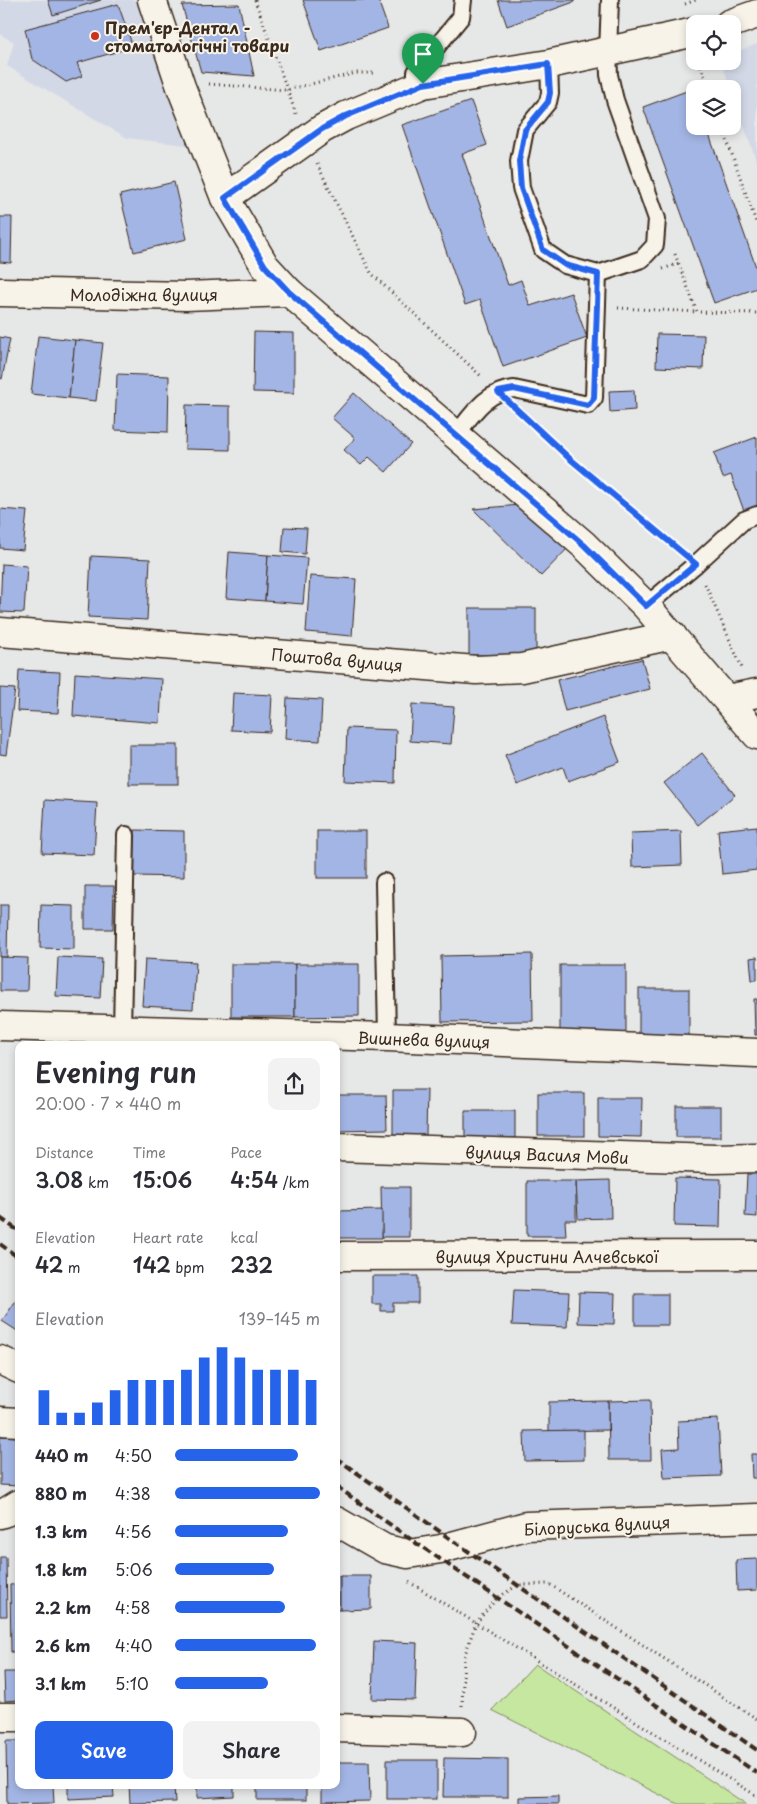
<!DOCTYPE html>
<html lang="en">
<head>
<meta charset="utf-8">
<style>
	body { margin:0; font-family:"Playpen Sans",sans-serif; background:#f2f2f3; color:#2b2b33; height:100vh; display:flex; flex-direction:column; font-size:19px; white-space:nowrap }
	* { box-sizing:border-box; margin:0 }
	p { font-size:16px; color:#7c7c81 }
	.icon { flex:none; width:28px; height:28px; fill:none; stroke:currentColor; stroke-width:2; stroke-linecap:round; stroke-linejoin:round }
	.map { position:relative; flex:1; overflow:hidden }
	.drawer { position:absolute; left:15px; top:1041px; width:325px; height:748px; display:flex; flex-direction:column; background:#fff; border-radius:10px; box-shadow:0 2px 8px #0003 }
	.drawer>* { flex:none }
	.controls { position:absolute; left:686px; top:15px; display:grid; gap:10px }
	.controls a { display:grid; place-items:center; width:55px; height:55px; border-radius:10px; background:#fff; box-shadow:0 2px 8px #0003; font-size:25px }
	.pin { position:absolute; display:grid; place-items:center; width:42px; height:42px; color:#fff; margin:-51px -21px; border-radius:50% 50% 50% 0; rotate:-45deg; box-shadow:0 0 5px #0007 }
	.pin .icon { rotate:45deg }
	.round { display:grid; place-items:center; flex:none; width:52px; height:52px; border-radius:10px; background:#f2f2f3 }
	.headline { display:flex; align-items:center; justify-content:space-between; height:85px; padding:0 20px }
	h1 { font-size:28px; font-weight:600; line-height:38px }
	.metrics { display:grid; grid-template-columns:repeat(3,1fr); gap:8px; height:85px; padding:5px 20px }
	.metrics div { display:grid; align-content:center }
	.metrics b { font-size:21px; font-weight:600 }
	.metrics small { font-size:14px; font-weight:400 }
	.metrics p { font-size:14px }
	.chart { height:140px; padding:10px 20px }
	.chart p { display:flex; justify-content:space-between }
	.chart svg { width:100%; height:90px; margin-top:5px; stroke:#2563eb; stroke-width:6 }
	.primary-button { display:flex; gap:10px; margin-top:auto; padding:10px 20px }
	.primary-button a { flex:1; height:58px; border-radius:10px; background:#2563eb; color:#fff; font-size:20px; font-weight:600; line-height:58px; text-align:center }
	.primary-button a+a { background:#f2f2f3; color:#2b2b33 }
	ul { padding:0 20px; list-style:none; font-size:16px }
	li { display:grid; grid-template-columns:80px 60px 1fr; align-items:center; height:38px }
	li i { height:12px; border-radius:6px; background:#2563eb }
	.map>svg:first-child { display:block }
	.built { fill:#d2d8e6 }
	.green { fill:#c5e7a0; stroke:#80885f }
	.building { fill:#a3b5e4; stroke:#3b2a1e }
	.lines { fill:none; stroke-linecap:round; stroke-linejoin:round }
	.service-casing { stroke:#3b2a1e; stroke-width:20 }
	.minor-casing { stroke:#3b2a1e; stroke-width:31 }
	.tertiary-casing { stroke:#3b2a1e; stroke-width:31 }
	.path { stroke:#3b2a1e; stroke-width:3; stroke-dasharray:1 4; stroke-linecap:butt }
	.service { stroke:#f7f3e8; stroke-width:16 }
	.minor { stroke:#f7f3e8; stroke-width:28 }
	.tertiary { stroke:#f7f3e8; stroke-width:28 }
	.rail { stroke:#3b2a1e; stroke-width:4; stroke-dasharray:8 4; stroke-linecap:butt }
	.route-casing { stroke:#fff; stroke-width:10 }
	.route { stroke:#2563eb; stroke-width:6 }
	.poi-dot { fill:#c8321e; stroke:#f7f3e8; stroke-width:2 }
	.labels { text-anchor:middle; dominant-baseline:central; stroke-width:4; stroke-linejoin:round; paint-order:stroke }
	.poi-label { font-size:16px; font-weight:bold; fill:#3b2a1e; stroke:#f7f3e8; text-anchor:start }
	.street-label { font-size:16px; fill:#3b2a1e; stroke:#f7f3e8 }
</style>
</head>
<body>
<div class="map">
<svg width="757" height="1804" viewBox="0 0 757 1804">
	<rect width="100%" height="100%" fill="#e6e7e7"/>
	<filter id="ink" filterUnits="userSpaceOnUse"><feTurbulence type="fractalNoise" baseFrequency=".02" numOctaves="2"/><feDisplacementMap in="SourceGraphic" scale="10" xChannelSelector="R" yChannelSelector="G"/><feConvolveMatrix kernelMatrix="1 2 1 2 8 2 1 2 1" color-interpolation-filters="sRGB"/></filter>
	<g filter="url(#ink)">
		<g class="built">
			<path d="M 0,0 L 144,0 L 195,146 L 127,138 L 7,66 L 14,42 L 0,34 Z"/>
			<path d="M 757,44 L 757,163 L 733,94 L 732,89 L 731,89 L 721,61 L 732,61 L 733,53 Z"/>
		</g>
		<path class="green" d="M 535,1664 L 746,1804 L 678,1804 L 492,1710 Z"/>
		<g class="building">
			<path d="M 48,0 L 101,0 L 53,15 Z"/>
			<path d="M 303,0 L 378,0 L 388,28 L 321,51 Z"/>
			<path d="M 498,0 L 574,0 L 574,2 L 507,26 Z"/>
			<path d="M 118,4 L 133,47 L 77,63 L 82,76 L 66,82 L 32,59 L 25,29 Z"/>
			<path d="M 239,4 L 254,76 L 201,72 L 182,5 Z"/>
			<path d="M 692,89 L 695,97 L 695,126 L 706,126 L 757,270 L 757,288 L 714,303 L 643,107 Z"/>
			<path d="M 471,101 L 487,145 L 462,154 L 508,285 L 521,280 L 530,306 L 571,293 L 587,338 L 503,367 L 480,300 L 465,305 L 402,125 Z"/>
			<path d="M 174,182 L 187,239 L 134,252 L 120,195 Z"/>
			<path d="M 0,217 L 12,217 L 11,263 L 0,262 Z"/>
			<path d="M 254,332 L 294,333 L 294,393 L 253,392 Z"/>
			<path d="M 657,334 L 704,335 L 703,369 L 656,367 Z"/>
			<path d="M 38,336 L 75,340 L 69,398 L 31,394 Z"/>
			<path d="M 0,337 L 10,339 L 2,379 L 0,378 Z"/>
			<path d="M 75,340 L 103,343 L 96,401 L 69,398 Z"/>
			<path d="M 117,374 L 169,376 L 168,432 L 115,430 Z"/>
			<path d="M 634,390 L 635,410 L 610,412 L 609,391 Z"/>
			<path d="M 354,393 L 411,444 L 386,472 L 369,457 L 361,465 L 344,450 L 355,438 L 332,418 Z"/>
			<path d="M 186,405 L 230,406 L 230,450 L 185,449 Z"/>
			<path d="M 757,437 L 757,506 L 744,511 L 731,475 L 723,478 L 714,453 Z"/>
			<path d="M 520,505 L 567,549 L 541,576 L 473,509 Z"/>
			<path d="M 0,509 L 27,511 L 23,550 L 0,548 Z"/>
			<path d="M 284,527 L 307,528 L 305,554 L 282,552 Z"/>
			<path d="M 229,552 L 268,555 L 265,601 L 226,598 Z"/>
			<path d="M 268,555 L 307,558 L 303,604 L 265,601 Z"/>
			<path d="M 91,556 L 150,559 L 147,620 L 88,617 Z"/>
			<path d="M 2,564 L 27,566 L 24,613 L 0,612 Z"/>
			<path d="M 310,576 L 356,579 L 352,636 L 306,632 Z"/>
			<rect x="469" y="608" width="67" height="47"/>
			<path d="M 642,659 L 650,689 L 565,711 L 557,680 Z"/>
			<path d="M 19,670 L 60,672 L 58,713 L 17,711 Z"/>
			<path d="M 75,673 L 162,679 L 160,723 L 73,716 Z"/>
			<path d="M 0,688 L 15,689 L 6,755 L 0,754 Z"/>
			<path d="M 233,693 L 272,695 L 270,732 L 231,730 Z"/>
			<path d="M 287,698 L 322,700 L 320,741 L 285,739 Z"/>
			<path d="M 412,704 L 454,707 L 451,744 L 410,741 Z"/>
			<path d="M 603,717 L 620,762 L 568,781 L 563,767 L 517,785 L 505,755 Z"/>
			<path d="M 347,728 L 396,730 L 395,783 L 345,781 Z"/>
			<rect x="129" y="745" width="49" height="39"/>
			<path d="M 702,753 L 735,795 L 698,825 L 664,783 Z"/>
			<path d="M 45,800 L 97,803 L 94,855 L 42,853 Z"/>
			<path d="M 757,826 L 757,870 L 722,874 L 718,830 Z"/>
			<path d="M 135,830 L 184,831 L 184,877 L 134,876 Z"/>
			<rect x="317" y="831" width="49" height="47"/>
			<path d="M 681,831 L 682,865 L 632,867 L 631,833 Z"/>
			<path d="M 85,886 L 114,886 L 113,929 L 85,929 Z"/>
			<path d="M 0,905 L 8,905 L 7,957 L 0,957 Z"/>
			<path d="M 41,905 L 74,906 L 74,949 L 40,948 Z"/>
			<path d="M 532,954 L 533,1021 L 442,1022 L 441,956 Z"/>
			<path d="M 0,957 L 28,958 L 27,991 L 0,991 Z"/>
			<path d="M 58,957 L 102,959 L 100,998 L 56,996 Z"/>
			<path d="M 757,957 L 757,980 L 752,980 L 750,958 Z"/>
			<path d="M 145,959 L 196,962 L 193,1009 L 142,1006 Z"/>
			<rect x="231" y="964" width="64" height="53"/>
			<path d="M 295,964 L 359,964 L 359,1016 L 295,1017 Z"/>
			<rect x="560" y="965" width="66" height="69"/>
			<rect x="639" y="989" width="50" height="48"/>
			<path d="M 754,999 L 757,999 L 757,1035 L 755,1035 Z"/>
			<path d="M 393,1090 L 427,1090 L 426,1135 L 393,1135 Z"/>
			<rect x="538" y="1093" width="46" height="43"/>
			<path d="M 336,1095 L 386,1095 L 387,1129 L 336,1130 Z"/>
			<path d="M 598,1098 L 642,1098 L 641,1137 L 598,1136 Z"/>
			<rect x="676" y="1106" width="45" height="31"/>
			<rect x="465" y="1111" width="50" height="27"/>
			<path d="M 747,1174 L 757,1174 L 757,1217 L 745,1216 Z"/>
			<path d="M 675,1178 L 721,1179 L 720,1227 L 674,1226 Z"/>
			<path d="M 610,1180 L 611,1218 L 578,1219 L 576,1181 Z"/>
			<path d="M 527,1181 L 576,1181 L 576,1220 L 565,1220 L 566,1236 L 527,1236 Z"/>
			<path d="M 381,1187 L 409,1187 L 409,1237 L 382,1237 Z"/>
			<path d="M 382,1210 L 382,1238 L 336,1238 L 336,1211 Z"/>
			<path d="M 372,1276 L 418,1276 L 418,1303 L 393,1303 L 393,1311 L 381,1311 L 381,1304 L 372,1304 Z"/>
			<path d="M 514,1290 L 569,1292 L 567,1327 L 512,1325 Z"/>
			<path d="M 579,1292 L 615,1293 L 614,1324 L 578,1323 Z"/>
			<rect x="635" y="1294" width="33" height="31"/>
			<path d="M 19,1296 L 19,1332 L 2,1321 Z"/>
			<path d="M 650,1400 L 651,1460 L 609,1460 L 608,1401 Z"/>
			<path d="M 608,1401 L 608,1430 L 549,1431 L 549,1402 Z"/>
			<path d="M 718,1419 L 721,1476 L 664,1478 L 662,1449 L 679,1448 L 678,1421 Z"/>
			<path d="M 584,1430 L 584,1460 L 525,1461 L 524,1431 Z"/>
			<path d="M 0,1436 L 19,1437 L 19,1486 L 0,1485 Z"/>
			<path d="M 751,1454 L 757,1454 L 757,1478 L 752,1478 Z"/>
			<path d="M 0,1557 L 6,1557 L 7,1616 L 0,1616 Z"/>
			<path d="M 757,1559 L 757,1590 L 737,1591 L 736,1560 Z"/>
			<rect x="336" y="1576" width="4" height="34"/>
			<path d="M 340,1576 L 371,1576 L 371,1609 L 340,1610 Z"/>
			<path d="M 19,1584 L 19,1652 L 11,1652 L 10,1585 Z"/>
			<path d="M 374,1641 L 417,1643 L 415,1700 L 372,1699 Z"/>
			<path d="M 4,1672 L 19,1672 L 19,1700 L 5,1701 Z"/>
			<path d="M 6,1741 L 19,1741 L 19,1785 L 53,1785 L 54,1803 L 7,1804 Z"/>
			<path d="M 444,1758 L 508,1759 L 508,1797 L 443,1797 Z"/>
			<rect x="387" y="1760" width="50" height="39"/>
			<path d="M 336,1762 L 369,1762 L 370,1801 L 322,1802 L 322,1785 L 336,1785 Z"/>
			<path d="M 68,1785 L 113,1785 L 114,1797 L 68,1799 Z"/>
			<path d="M 129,1785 L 174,1785 L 175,1802 L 130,1803 Z"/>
			<path d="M 197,1785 L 234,1785 L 234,1796 L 197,1798 Z"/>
			<rect x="257" y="1785" width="49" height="15"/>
			<path d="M 558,1796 L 558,1804 L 519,1804 L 519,1797 Z"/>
		</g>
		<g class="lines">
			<g class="service-casing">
				<g id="service">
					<path d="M 549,64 L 550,93 L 548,102 L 525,130 L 519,161 L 521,188 L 543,250 L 565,265 L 598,274 L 642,259 L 655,245 L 657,219 L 615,100 L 609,75 L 608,52 L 610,0"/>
					<path d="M 416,87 L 416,72 L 461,17 L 463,0"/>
					<path d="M 456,435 C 472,415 486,391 514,389 L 588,405 L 594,398 L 598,274"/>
					<path d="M 646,606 L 696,564 L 744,520 L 757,515"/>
					<path d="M 384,882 L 387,1037"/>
					<path d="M 122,1030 L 126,835"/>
				</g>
			</g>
			<g class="minor-casing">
				<g id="minor">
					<path d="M 729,24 L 757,14"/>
					<path d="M 225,198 L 322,129 L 346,116 L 423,84 L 549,64 L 695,32"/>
					<path d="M 0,292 L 186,296 L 289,292"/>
					<path d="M 0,632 L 476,670 L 522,668 L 672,635"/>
					<path d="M 727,699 L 757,693"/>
					<path d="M 0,1026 L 387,1037 L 757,1053"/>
					<path d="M 336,1147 L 715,1159 L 757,1158"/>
					<path d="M 336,1256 L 757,1255"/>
					<path d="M 0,1360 L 19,1369"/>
					<path d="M 0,1421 L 19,1422"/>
					<path d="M 0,1514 L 6,1512 L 19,1504"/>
					<path d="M 336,1521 L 385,1549 L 408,1554 L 441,1549 L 526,1526 L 757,1518"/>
					<path d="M 0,1717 L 19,1717"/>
					<path d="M 336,1728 L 462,1732"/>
				</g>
			</g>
			<g class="tertiary-casing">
				<path id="tertiary" d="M 152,0 L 181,87 L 225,198 L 265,266 L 289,292 L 584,545 L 646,606 L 757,735"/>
			</g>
			<g class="path">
				<path d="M 255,0 L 296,114"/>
				<path d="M 685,4 L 696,0"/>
				<path d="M 699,61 L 709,89"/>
				<path d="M 209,84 L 286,90 L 356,73 L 376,73"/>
				<path d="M 722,126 L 757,225"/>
				<path d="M 317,164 L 371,273 L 482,377"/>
				<path d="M 675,254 L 697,312 L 757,313"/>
				<path d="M 663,269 L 679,263"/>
				<path d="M 618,308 L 697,312"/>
				<path d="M 522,413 L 569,457 L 679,550"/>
				<path d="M 705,584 L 742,668"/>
				<path d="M 409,1582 L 757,1796"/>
				<path d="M 462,1706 L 464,1657 L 476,1623 L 497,1598 L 518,1585 L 549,1584 L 757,1719"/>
			</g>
			<use href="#service" class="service"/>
			<use href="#minor" class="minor"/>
			<use href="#tertiary" class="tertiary"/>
			<g class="rail">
				<path d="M 0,1218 L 19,1231"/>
				<path d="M 0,1244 L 19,1258"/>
				<path d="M 336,1458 L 449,1538 L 757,1750"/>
				<path d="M 336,1486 L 416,1543 L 757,1773"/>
			</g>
		</g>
	</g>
	<g class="lines" filter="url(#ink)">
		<g class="route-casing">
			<path id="route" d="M 548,64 L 550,93 L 548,102 L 525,130 L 519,161 L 521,188 L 543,250 L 565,265 L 598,274 L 594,398 L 588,405 L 514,389 L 498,392 L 569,458 L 696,564 L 646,606 L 584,545 L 289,292 L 265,266 L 225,198 L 322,129 L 346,116 L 423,84 Z"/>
		</g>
		<use href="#route" class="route"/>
	</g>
	<circle class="poi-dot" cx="95" cy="36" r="5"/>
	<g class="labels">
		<g class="poi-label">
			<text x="105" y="27">Прем'єр-Дентал -<tspan x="105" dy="18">стоматологічні товари</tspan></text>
		</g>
		<g class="street-label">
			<text x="144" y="294">Молодіжна вулиця</text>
			<text transform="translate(337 659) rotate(5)">Поштова вулиця</text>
			<text transform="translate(424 1039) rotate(2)">Вишнева вулиця</text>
			<text transform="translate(547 1154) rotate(2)">вулиця Василя Мови</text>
			<text x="547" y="1256">вулиця Христини Алчевської</text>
			<text transform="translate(597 1525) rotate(-3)">Білоруська вулиця</text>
		</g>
	</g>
</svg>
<div class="controls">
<a><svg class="icon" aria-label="locate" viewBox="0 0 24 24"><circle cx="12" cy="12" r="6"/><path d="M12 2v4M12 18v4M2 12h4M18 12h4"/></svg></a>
<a><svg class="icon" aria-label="layers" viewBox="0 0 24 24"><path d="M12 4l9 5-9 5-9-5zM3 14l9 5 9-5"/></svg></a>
</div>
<div class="pin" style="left:423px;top:84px;background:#1e9e55"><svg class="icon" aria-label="arrive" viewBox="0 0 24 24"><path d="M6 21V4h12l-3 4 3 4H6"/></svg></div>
<section class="drawer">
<div class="headline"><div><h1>Evening run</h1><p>20:00 · 7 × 440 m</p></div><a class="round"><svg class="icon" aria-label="share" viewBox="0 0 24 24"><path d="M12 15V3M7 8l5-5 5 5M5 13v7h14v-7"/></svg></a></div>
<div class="metrics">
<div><p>Distance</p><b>3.08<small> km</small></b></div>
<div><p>Time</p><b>15:06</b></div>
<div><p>Pace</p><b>4:54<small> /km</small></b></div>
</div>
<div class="metrics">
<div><p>Elevation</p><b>42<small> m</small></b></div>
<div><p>Heart rate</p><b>142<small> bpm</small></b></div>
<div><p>kcal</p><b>232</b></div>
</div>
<div class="chart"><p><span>Elevation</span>139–145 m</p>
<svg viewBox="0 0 160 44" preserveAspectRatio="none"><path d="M5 44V27M15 44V38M25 44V38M35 44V33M45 44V27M55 44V22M65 44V22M75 44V22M85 44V17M95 44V11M105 44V6M115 44V11M125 44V17M135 44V17M145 44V17M155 44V22"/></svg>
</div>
<ul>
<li><b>440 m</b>4:50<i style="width:85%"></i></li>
<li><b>880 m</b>4:38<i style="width:100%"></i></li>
<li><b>1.3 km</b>4:56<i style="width:78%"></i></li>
<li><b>1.8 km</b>5:06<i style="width:68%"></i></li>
<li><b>2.2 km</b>4:58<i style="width:76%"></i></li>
<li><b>2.6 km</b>4:40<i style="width:97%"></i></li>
<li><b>3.1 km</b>5:10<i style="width:64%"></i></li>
</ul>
<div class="primary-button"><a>Save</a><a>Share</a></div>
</section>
</div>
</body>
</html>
